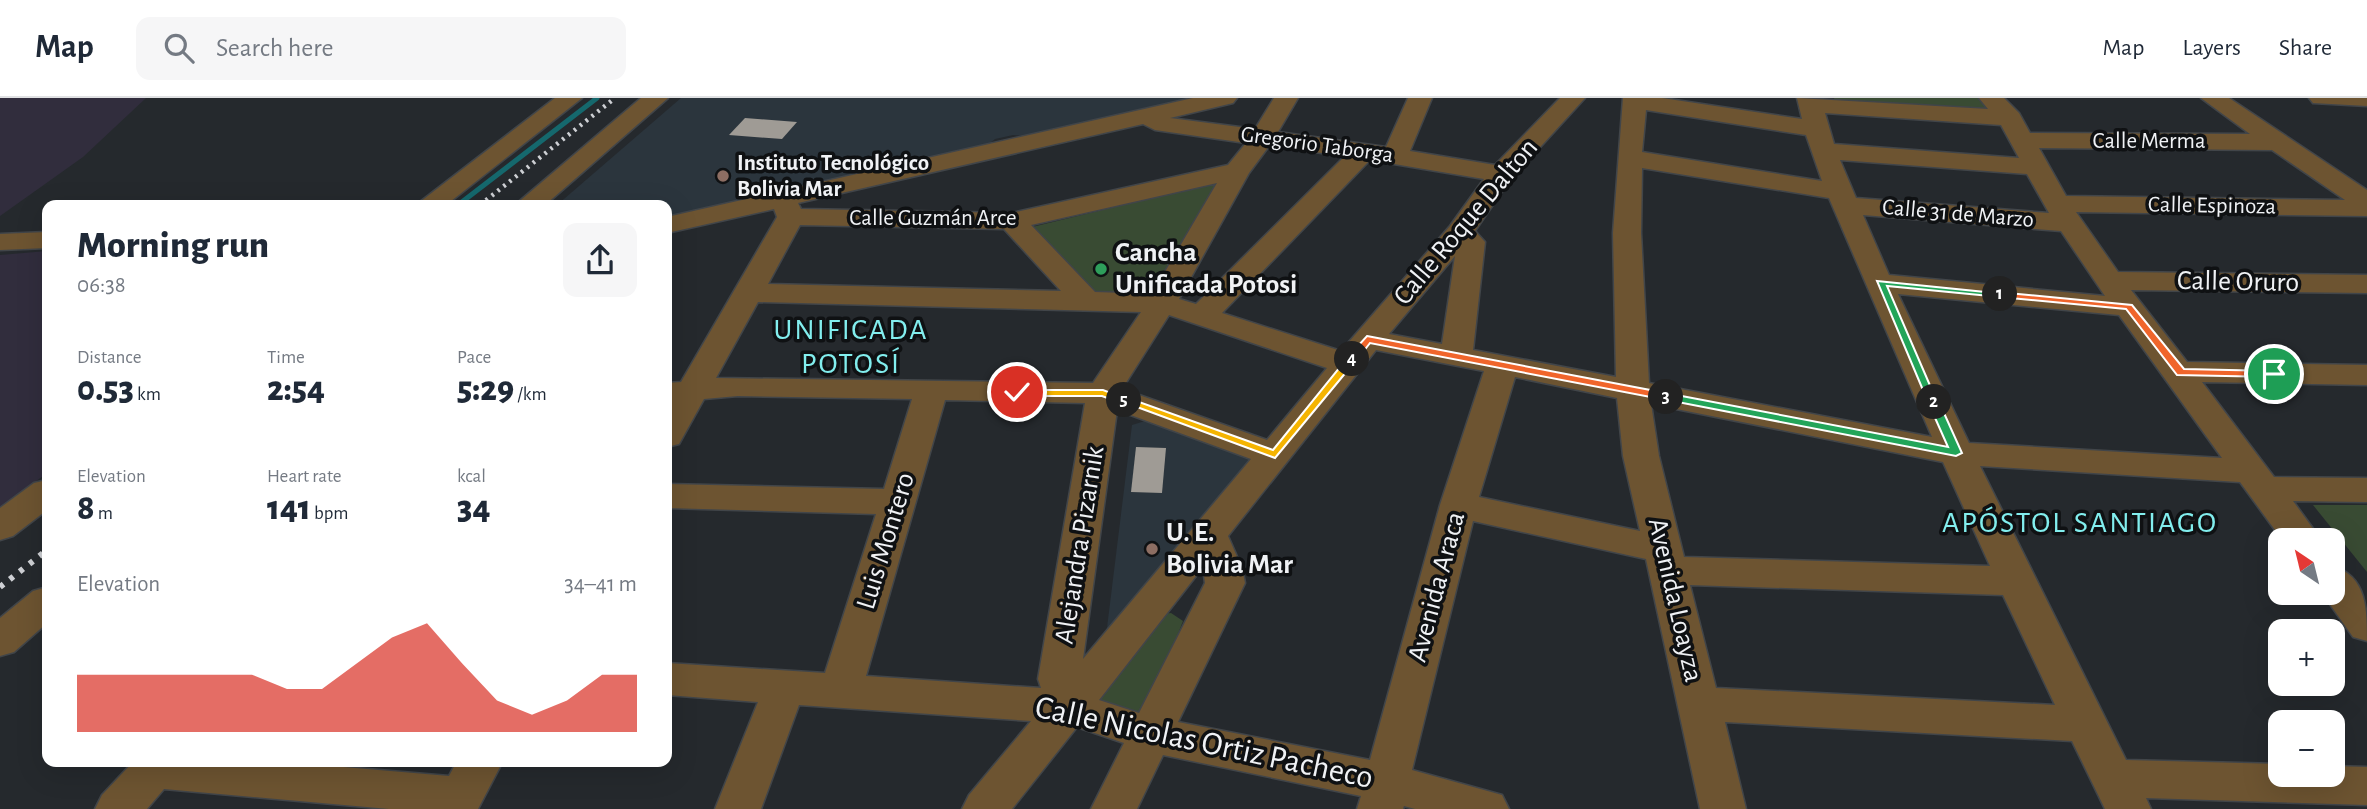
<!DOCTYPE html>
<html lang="en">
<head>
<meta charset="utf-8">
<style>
	body { margin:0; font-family:"Alegreya Sans",sans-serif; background:#f6f6f7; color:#1f2937; height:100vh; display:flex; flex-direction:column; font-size:26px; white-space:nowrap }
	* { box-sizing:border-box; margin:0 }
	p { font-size:23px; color:#747a83 }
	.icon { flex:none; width:38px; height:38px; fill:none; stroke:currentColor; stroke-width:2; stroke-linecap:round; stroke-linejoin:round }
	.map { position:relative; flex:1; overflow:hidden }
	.sheet { position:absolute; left:42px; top:102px; width:630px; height:567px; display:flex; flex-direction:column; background:#fff; border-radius:14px; box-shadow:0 7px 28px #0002 }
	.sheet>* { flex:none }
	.needle { width:46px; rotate:325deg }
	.tools { position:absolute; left:2268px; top:430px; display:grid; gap:14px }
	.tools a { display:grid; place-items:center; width:77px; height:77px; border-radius:14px; background:#fff; box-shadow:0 7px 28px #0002; font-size:35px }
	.pin { position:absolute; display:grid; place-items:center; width:60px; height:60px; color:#fff; margin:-30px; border:4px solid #fff; border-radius:50%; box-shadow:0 2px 7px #0007 }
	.km { position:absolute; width:35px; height:35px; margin:-18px; border-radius:50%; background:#222; color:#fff; font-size:19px; line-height:35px; text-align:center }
	.round { display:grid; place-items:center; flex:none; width:74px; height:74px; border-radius:14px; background:#f6f6f7 }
	.summary { display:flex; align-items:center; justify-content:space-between; height:119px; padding:0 35px }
	h1 { font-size:38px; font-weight:800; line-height:52px }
	.stats { display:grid; grid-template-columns:repeat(3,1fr); gap:10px; height:119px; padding:7px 35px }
	.stats div { display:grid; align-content:center }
	.stats b { font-size:35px; font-weight:800 }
	.stats small { font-size:19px; font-weight:400 }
	.stats p { font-size:19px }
	.chart { height:196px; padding:14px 35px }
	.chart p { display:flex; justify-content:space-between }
	.chart svg { width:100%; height:126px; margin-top:7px; fill:#d93025; opacity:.7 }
	header { display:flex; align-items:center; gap:42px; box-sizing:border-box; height:98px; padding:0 35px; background:#fff; border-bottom:2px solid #e0e1e3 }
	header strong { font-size:33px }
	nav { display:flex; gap:38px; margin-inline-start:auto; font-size:24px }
	.search { width:490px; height:63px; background:#f6f6f7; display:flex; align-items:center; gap:18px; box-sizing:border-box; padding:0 24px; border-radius:14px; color:#747a83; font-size:26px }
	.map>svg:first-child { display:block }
	.built { fill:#2b353d }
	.industrial { fill:#312d3d }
	.green { fill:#394b33 }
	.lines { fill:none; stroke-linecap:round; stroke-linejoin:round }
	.stream { stroke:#15686d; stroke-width:5 }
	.building { fill:#9f9b95 }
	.minor-casing { stroke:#414549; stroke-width:3 }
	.minor { fill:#6d5431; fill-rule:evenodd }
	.rail-far1 { stroke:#ced0d4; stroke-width:4.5; stroke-dasharray:2.5 5; stroke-linecap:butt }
	.rail { stroke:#ced0d4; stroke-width:6; stroke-dasharray:4.5 8; stroke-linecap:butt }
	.split-1 { fill:#f0652b; stroke:#fff; stroke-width:2 }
	.split-2 { fill:#22a559; stroke:#fff; stroke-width:2 }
	.split-3 { fill:#22a559; stroke:#fff; stroke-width:2 }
	.split-4 { fill:#f0652b; stroke:#fff; stroke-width:2 }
	.split-5 { fill:#f5b400; stroke:#fff; stroke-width:2 }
	.split-6 { fill:#f5b400; stroke:#fff; stroke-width:2 }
	.education-dot { fill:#8d6e63; stroke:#0f1113; stroke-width:2.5 }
	.leisure-dot { fill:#2e9e5b; stroke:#0f1113; stroke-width:2.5 }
	.labels { text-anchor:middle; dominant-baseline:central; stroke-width:7; stroke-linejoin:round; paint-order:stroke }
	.far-street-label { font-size:23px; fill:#f0f2f5; stroke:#0f1113 }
	.far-poi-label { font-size:23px; font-weight:bold; fill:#f0f2f5; stroke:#0f1113; text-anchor:start }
	.street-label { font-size:28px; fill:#f0f2f5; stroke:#0f1113 }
	.poi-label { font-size:28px; font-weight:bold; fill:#f0f2f5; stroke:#0f1113; text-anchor:start }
	.neighbourhood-label { font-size:30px; letter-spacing:2px; fill:#82eeee; stroke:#0f1113 }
	.near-street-label { font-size:33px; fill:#f0f2f5; stroke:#0f1113 }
</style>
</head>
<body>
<header>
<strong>Map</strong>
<div class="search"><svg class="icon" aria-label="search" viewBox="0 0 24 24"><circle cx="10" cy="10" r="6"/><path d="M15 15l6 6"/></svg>Search here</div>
<nav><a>Map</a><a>Layers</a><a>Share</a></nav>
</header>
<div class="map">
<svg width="2367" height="711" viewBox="0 0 2367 711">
	<rect width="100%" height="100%" fill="#25292d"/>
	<g class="built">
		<path d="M 681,0 L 1192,0 L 1031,39 L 1013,37 L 995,41 L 985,50 L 667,120 L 667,107 L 557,107 Z"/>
		<path d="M 1145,323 L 1262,364 L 1106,538 L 1132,327 Z"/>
	</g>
	<g class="industrial">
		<path d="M 0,0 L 146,0 L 83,59 L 0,118 Z"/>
		<path d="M 47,153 L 47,375 L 0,410 L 0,157 Z"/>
	</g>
	<g class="green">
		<path d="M 1834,0 L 1983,0 L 1998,16 L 1835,5 Z"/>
		<path d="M 1222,83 L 1178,175 L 1156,184 L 1149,194 L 1089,200 L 1028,130 Z"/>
		<path d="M 2313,407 L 2367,407 L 2367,474 Z"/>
		<path d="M 1171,515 L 1183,523 L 1147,616 L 1100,609 L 1098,601 L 1163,516 Z"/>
	</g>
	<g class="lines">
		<path class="stream" d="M 458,107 L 597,0"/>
	</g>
	<g class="building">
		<path d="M 745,20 L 797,24 L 782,41 L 729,37 Z"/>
		<path d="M 1136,349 L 1166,350 L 1162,395 L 1131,394 Z"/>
	</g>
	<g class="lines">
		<g class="minor-casing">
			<g id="minor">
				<path d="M 555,0 L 582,0 L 446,107 L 416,107 Z"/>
				<path d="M 641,0 L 668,0 L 545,107 L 515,107 Z"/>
				<path d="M 1193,0 L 1237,0 L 1233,5 L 1170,20 L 1255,31 L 1274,0 L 1298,0 L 1278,34 L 1386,49 L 1408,0 L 1432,0 L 1410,53 L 1495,67 L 1560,0 L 1585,0 L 1510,82 L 1475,133 L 1485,144 L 1473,252 L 1616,279 L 1613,135 L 1623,0 L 1662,0 L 1802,21 L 1797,0 L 1988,11 L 1979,0 L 2004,0 L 2019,15 L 2030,35 L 2250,36 L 2201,0 L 2229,0 L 2367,92 L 2367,118 L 2076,114 L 2118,174 L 2367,177 L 2367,195 L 2131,192 L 2187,264 L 2367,267 L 2367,287 L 2202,284 L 2274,379 L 2367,380 L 2367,404 L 2293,403 L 2322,443 L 2283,443 L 2240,384 L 1980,368 L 2126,662 L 2280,666 L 2280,677 L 2333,677 L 2333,668 L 2367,669 L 2367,707 L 2146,700 L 2151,711 L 2105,711 L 2072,643 L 1725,624 L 1746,711 L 1700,711 L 1646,461 L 1473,423 L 1412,672 L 1502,697 L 1509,711 L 1415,711 L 1404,708 L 1403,711 L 1357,711 L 1361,698 L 1163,657 L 1137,711 L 1091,711 L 1124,645 L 1077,629 L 1012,711 L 962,711 L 969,697 L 1031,623 L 799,607 L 761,711 L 715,711 L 758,604 L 667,597 L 667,565 L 825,575 L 876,416 L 667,410 L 667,386 L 884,391 L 912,301 L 738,298 L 704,301 L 679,346 L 667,349 L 667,285 L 681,284 L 777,119 L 774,111 L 667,135 L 667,119 ZM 1646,12 L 1806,37 L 1822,83 L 1642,54 ZM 1825,15 L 2001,27 L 2019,60 L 1834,46 ZM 1143,26 L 1155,32 L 1246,45 L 1228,67 L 1012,115 L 801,111 L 798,105 ZM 1269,48 L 1345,58 L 1196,206 L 1179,201 L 1249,75 ZM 2039,50 L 2272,52 L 2345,102 L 2066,98 ZM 1370,62 L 1484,81 L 1450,128 L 1341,253 L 1222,215 ZM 1840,62 L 2027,76 L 2049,115 L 1856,100 ZM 1642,70 L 1829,100 L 1932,339 L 1649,285 L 1641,135 ZM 1217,85 L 1152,196 L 1095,194 L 1031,127 ZM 1863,117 L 2061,133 L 2105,198 L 1889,177 ZM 800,127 L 1004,131 L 1061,193 L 768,186 ZM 1455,158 L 1442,246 L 1389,236 ZM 1898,196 L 2119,217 L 2222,360 L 1969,345 ZM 758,204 L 1141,214 L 1093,285 L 716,280 ZM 1169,217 L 1327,270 L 1267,342 L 1122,291 ZM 1376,252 L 1484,273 L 1440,407 L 1370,662 L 1178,624 L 1245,485 L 1242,470 L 1228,438 ZM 1515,279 L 1617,300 L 1623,358 L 1640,433 L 1479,399 ZM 945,302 L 1085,305 L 1038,581 L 1041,590 L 866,578 ZM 1651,306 L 1943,364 L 1990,468 L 1684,459 L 1659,358 ZM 1117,312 L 1251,361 L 1083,561 ZM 1203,469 L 1205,485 L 1139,615 L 1099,602 ZM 1690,487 L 2003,497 L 2055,607 L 1716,590 Z"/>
				<path d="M 2309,0 L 2367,0 L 2367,8 L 2313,5 Z"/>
				<path d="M 47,134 L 47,150 L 0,152 L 0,136 Z"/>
				<path d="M 47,382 L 47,412 L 13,438 L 0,442 L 0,410 L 34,385 Z"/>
				<path d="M 2333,468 C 2367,479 2367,511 2367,543 L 2353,539 L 2322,495 L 2333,495 Z"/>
				<path d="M 47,489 L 47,525 L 14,554 L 0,558 L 0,520 L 33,493 Z"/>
				<path d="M 134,663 L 273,663 L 449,678 L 457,663 L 503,663 L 478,711 L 389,711 L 164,691 L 147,711 L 95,711 L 102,697 Z"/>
			</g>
		</g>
		<use href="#minor" class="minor"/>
		<path class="rail-far1" d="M 480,107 L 615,0"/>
		<path class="rail" d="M 0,489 L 47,452"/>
	</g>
	<path class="split-1" d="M 1997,194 L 2132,207 L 2184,271 L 2274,273 L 2279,276 L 2274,279 L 2177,277 L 2126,211 L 2000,199 Z"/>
	<path class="split-2" d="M 1877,183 L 2005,196 L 2000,199 L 1887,188 L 1938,306 L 1928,304 Z"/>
	<path class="split-3" d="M 1666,295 L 1948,349 L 1928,304 L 1934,300 L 1939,304 L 1962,355 L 1956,358 L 1662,301 L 1662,296 Z"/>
	<path class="split-4" d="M 1367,238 L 1666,295 L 1671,299 L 1666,302 L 1370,245 L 1356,263 L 1348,263 L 1348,259 Z"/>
	<path class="split-5" d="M 1348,259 L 1357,261 L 1275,360 L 1118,302 L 1128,300 L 1273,352 Z"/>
	<path class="split-6" d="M 1013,292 L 1103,292 L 1129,302 L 1124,306 L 1102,298 L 1017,298 L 1012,294 Z"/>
	<g class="education-dot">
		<circle cx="723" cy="78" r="7"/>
		<circle cx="1152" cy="451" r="7"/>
	</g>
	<circle class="leisure-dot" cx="1101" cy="171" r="7"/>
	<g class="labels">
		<g class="far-street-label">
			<text x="2149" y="43">Calle Merma</text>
			<text transform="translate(1317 47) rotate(8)">Gregorio Taborga</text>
			<text transform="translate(2212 108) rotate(1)">Calle Espinoza</text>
			<text transform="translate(1958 116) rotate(5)">Calle 31 de Marzo</text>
			<text x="933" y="120">Calle Guzmán Arce</text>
		</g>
		<g class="far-poi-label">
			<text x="737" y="65">Instituto Tecnológico<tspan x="737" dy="26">Bolivia Mar</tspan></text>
		</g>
		<g class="street-label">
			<text transform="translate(1466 124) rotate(-50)">Calle Roque Dalton</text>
			<text transform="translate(2238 184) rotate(1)">Calle Oruro</text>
			<text transform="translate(886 443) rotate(-73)">Luis Montero</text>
			<text transform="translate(1080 447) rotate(-81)">Alejandra Pizarnik</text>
			<text transform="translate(1437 489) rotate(-75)">Avenida Araca</text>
			<text transform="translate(1675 502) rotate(77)">Avenida Loayza</text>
		</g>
		<g class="poi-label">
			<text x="1115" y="155">Cancha<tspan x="1115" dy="32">Unificada Potosi</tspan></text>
			<text x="1166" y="435">U. E.<tspan x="1166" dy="32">Bolivia Mar</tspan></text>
		</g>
		<g class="neighbourhood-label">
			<text x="851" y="232">UNIFICADA<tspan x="851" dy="34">POTOSÍ</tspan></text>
			<text x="2080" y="425">APÓSTOL SANTIAGO</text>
		</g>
		<g class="near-street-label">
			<text transform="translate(1204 645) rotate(12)">Calle Nicolas Ortiz Pacheco</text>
		</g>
	</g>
</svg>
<div class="tools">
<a><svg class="needle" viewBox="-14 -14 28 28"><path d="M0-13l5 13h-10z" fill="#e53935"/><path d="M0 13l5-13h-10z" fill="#747a83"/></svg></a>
<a>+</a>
<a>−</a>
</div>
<div class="pin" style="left:2274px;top:276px;background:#1e9e55"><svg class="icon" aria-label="arrive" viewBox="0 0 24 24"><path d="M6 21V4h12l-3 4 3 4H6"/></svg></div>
<div class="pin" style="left:1017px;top:294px;background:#d93025"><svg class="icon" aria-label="check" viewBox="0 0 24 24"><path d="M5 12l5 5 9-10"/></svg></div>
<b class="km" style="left:2000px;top:196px">1</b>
<b class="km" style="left:1934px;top:304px">2</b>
<b class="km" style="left:1666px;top:299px">3</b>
<b class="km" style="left:1352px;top:261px">4</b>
<b class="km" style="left:1124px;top:302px">5</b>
<section class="sheet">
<div class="summary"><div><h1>Morning run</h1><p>06:38</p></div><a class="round"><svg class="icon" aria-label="share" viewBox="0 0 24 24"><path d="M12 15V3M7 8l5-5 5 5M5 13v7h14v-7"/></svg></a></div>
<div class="stats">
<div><p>Distance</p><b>0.53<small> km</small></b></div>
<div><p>Time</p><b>2:54</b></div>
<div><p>Pace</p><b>5:29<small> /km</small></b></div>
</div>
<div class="stats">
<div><p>Elevation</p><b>8<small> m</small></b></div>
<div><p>Heart rate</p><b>141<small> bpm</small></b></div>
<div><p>kcal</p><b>34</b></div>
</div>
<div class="chart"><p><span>Elevation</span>34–41 m</p>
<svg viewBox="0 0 160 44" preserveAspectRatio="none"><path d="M0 44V24L10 24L20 24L30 24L40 24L50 24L60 29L70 29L80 20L90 11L100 6L110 20L120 33L130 38L140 33L150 24L160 24V44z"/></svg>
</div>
</section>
</div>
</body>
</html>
